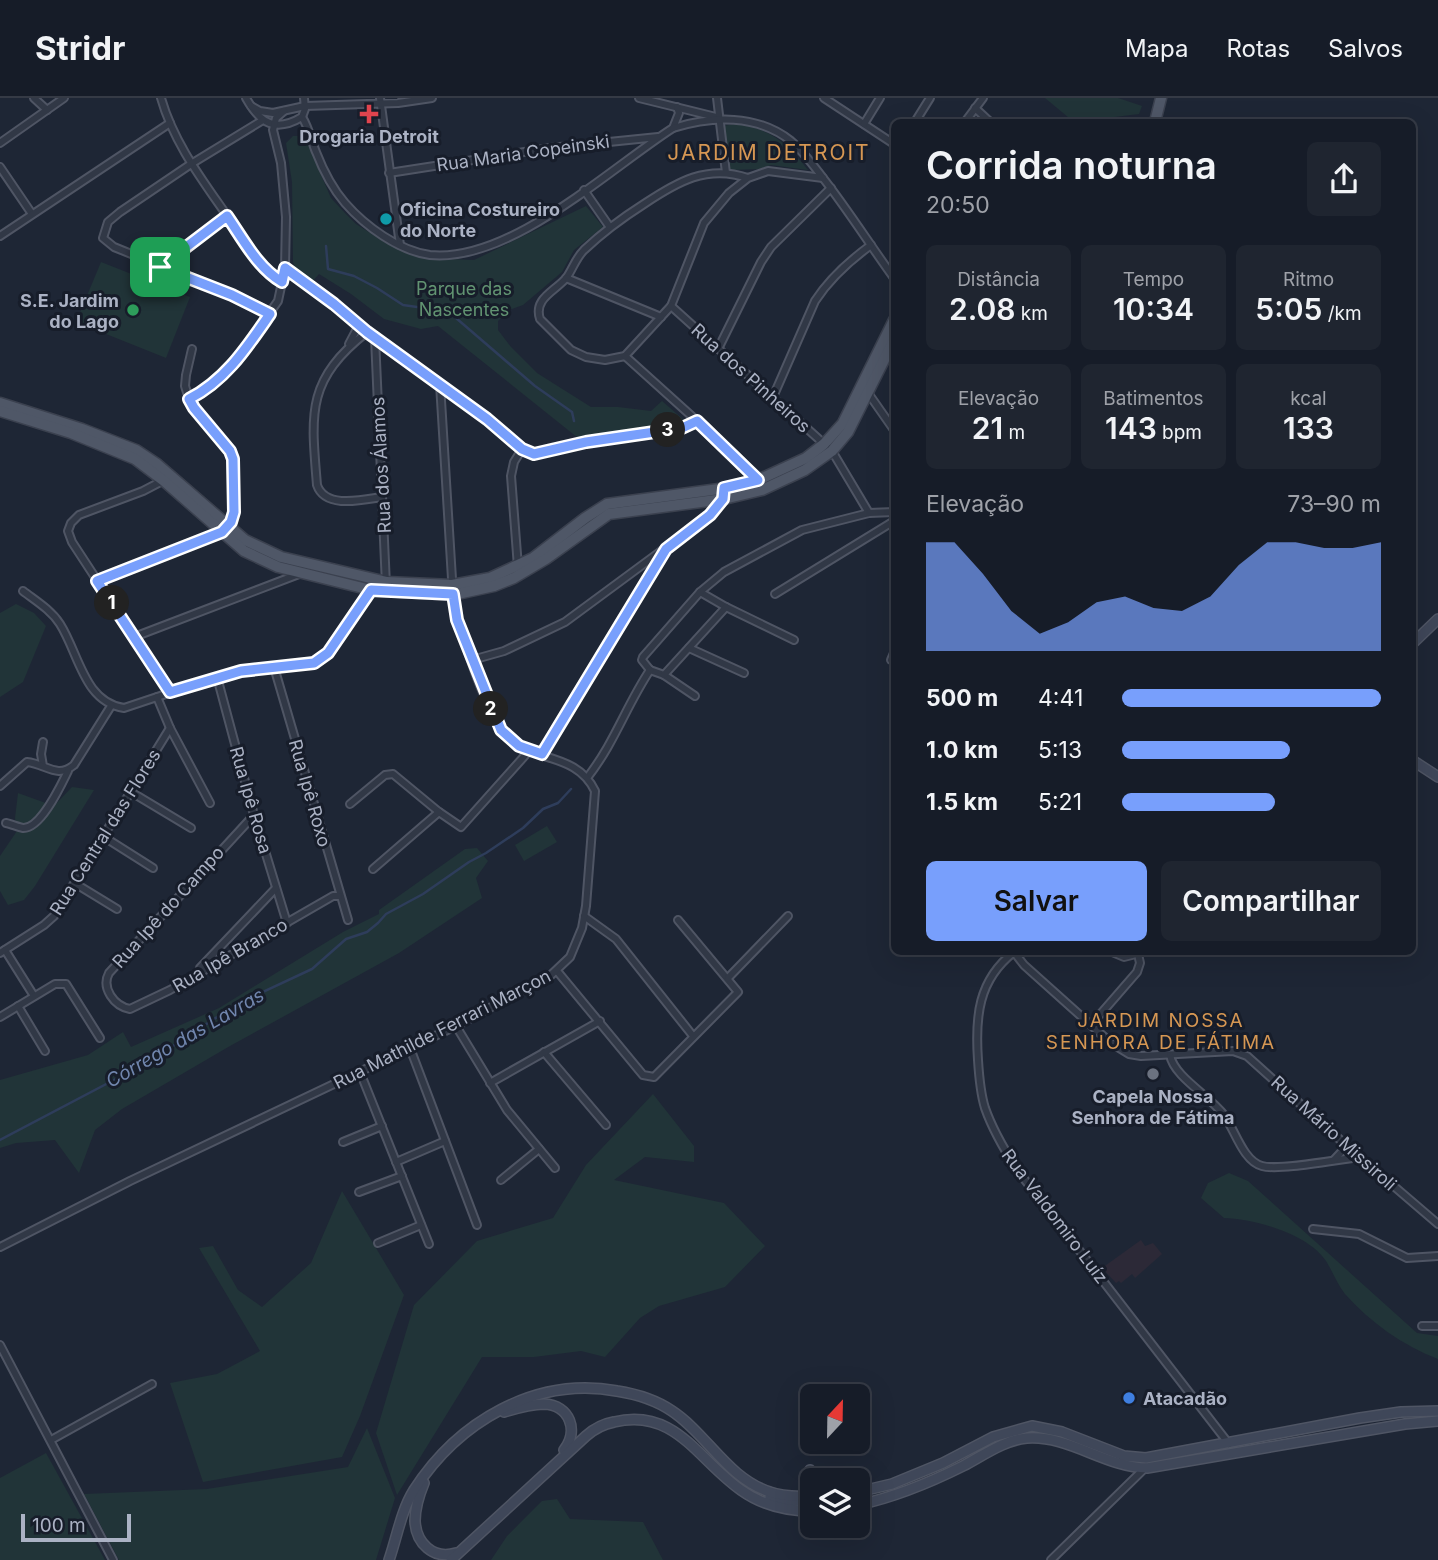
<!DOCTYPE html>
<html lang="pt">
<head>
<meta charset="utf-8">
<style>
	body { margin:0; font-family:Inter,sans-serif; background:#1f2530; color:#f1f3f6; height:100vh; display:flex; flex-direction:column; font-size:26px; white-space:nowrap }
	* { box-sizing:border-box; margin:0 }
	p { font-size:23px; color:#9ea1a8 }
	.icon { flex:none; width:38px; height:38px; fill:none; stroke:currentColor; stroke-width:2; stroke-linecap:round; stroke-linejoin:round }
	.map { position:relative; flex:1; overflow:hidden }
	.sheet { position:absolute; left:891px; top:21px; width:525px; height:836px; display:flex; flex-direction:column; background:#161c28; border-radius:10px; box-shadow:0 7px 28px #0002,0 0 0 2px #353a45 }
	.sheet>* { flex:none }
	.needle { width:46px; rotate:22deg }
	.tools { position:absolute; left:800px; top:1286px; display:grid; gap:14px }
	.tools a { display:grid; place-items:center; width:70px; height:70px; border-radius:10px; background:#161c28; box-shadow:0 7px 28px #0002,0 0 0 2px #353a45; font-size:35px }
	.scale { position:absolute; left:21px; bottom:18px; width:110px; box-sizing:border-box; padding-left:7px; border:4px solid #abb2c4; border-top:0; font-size:19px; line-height:24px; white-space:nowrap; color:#abb2c4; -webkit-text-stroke:5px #171d2a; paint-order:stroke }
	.pin { position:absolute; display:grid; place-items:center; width:60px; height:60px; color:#fff; margin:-30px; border-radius:14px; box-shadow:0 4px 10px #0006 }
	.km { position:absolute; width:35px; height:35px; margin:-18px; border-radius:50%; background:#222; color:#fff; font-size:19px; line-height:35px; text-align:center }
	.round { display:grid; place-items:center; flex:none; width:74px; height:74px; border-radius:10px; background:#1f2530 }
	.overview { display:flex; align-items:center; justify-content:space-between; height:119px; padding:0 35px }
	h1 { font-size:38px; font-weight:600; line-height:52px }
	.figures { display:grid; grid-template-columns:repeat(3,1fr); gap:10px; height:119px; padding:7px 35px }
	.figures div { display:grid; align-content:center; border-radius:10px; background:#1f2530; text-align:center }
	.figures b { font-size:30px; font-weight:600 }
	.figures small { font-size:19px; font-weight:400 }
	.figures p { font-size:19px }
	.chart { height:196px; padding:14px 35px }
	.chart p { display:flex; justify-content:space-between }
	.chart svg { width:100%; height:126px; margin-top:7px; fill:#789ffc; opacity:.7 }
	.action { display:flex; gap:14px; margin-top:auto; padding:14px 35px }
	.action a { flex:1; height:80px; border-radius:10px; background:#789ffc; color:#111; font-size:28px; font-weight:600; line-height:80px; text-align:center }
	.action a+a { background:#1f2530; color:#f1f3f6 }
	ul { padding:0 35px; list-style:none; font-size:23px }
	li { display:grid; grid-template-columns:112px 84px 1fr; align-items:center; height:52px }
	li i { height:18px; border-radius:9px; background:#789ffc }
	header { display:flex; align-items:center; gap:42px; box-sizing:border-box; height:98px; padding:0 35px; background:#161c28; border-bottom:2px solid #353a45 }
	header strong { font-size:33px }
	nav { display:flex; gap:38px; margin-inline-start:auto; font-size:24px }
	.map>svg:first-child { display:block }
	.medical { fill:#2c2937 }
	.green { fill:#213438 }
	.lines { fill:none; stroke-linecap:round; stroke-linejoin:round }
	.stream { stroke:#2e3d5b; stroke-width:2.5 }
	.street-casing { stroke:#4f5564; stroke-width:10 }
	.secondary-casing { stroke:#4f5564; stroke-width:12 }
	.primary-casing { stroke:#3b414f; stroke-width:13 }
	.street { stroke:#313846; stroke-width:6 }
	.secondary { stroke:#3f4759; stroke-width:9 }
	.primary { stroke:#4f5767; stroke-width:10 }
	.route-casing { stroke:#fff; stroke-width:14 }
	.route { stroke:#789ffc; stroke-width:9 }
	.health-dot { fill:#e0444e; stroke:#171d2a; stroke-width:2.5 }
	.culture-dot { fill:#0f9aa8; stroke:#171d2a; stroke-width:2.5 }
	.leisure-dot { fill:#2e9e5b; stroke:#171d2a; stroke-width:2.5 }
	.worship-dot { fill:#6b7280; stroke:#171d2a; stroke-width:2.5 }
	.shop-dot { fill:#3f7fe0; stroke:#171d2a; stroke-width:2.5 }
	.labels { text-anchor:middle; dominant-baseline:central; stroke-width:6; stroke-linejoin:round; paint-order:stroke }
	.poi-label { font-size:18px; font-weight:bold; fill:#abb2c4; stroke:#171d2a }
	.street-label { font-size:18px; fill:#abb2c4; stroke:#171d2a }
	.park-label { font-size:18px; fill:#629472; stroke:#171d2a }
	.neighbourhood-label { font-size:19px; letter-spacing:2px; fill:#d69753; stroke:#171d2a }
	.water-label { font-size:19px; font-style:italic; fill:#7186ae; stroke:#171d2a }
	.quarter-label { font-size:21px; letter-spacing:2px; fill:#d69753; stroke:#171d2a }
</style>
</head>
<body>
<header>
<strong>Stridr</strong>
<nav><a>Mapa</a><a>Rotas</a><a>Salvos</a></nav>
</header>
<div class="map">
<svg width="1438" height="1462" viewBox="0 0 1438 1462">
	<rect width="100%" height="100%" fill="#1e2635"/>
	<path class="medical" d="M 1141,1142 L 1145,1148 L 1153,1145 L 1162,1156 L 1135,1180 L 1132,1176 L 1121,1185 L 1119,1183 L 1116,1185 L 1102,1170 Z"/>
	<g class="green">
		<path d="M 1045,0 L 1118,0 L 1142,8 L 1139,16 L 1074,24 Z"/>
		<path d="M 736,26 C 771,31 786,44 808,72 L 771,67 L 760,71 L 730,72 C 725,57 726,43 722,28 Z"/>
		<path d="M 293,38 L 304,38 L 331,100 L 343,113 L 356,126 L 386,145 L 420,160 L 474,162 L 586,108 L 603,129 L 574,152 L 562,174 L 523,207 L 509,212 L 498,223 L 498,232 L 511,249 L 537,275 L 591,309 L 618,309 L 651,313 L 662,303 L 684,322 C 669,336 601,338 578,340 L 438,228 L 421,231 L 384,221 L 351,196 L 319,176 L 311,185 C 301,179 296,175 293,164 L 292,84 L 286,45 Z"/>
		<path d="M 101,164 L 190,199 L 166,260 L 76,224 Z"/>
		<path d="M 16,506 L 34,515 L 46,528 L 23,584 L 0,599 L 0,515 Z"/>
		<path d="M 72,689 L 94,692 L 35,788 L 24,802 L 8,807 L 0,793 L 0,758 L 17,733 L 15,720 L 18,695 L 54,708 Z"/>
		<path d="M 547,728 L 557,744 L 524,763 L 515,747 Z"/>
		<path d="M 477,750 L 488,763 L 476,780 L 482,800 L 399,855 L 230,948 L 122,1011 L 95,1032 L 79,1075 L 55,1042 L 16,1045 L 0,1050 L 0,982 L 88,957 L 123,934 L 131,949 L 219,910 L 343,834 L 379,816 L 379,812 L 465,751 Z"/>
		<path d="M 653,996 L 694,1048 L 694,1064 L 645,1059 L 614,1082 L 724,1105 L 765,1148 L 725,1189 L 659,1208 L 640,1220 L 605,1259 L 581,1253 L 534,1259 L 482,1259 L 397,1397 L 376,1335 L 414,1207 L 477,1143 L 553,1120 L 586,1067 Z"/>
		<path d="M 1229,1075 L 1248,1083 L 1417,1235 L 1438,1238 L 1438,1261 C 1402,1247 1371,1225 1345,1196 C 1337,1186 1333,1174 1326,1163 C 1308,1136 1255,1121 1224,1120 L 1201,1100 L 1208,1085 Z"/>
		<path d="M 342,1093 L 404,1197 L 360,1318 L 342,1359 L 203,1384 L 170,1285 L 217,1276 L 260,1253 L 199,1150 L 213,1148 L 238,1192 L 262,1209 L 311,1165 Z"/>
		<path d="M 367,1330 L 395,1400 L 376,1462 L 119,1462 L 84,1396 L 207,1391 L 348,1369 Z"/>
		<path d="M 46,1355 L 105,1462 L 0,1462 L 0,1380 Z"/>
		<path d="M 557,1401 L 570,1421 L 643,1424 L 663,1462 L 491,1462 L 507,1438 L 542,1403 Z"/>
	</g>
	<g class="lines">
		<g class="stream">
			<path d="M 326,148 L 328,171 L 354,178 L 377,190 L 403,207 L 445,213 L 456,220 L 535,288 L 572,314 L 574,323"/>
			<path d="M 0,1042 L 150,963 L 237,906 L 312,871 L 346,841 L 367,834 L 378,825 L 386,816 L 423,796 L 469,764 L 486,755 L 523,730 L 543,711 L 558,705 L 571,691"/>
		</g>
		<g class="street-casing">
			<g id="street">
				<path d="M 34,0 L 47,12"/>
				<path d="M 161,0 C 174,46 204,84 230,122 C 245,144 259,170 282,184"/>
				<path d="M 246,0 C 260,25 275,35 302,19 L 305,11 L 304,0"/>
				<path d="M 380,0 L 400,147"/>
				<path d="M 639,0 L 716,19"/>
				<path d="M 717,0 L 726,75"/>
				<path d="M 824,0 L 894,46"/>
				<path d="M 251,8 L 260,13 L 273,15 L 305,8 L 398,5 L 432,0"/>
				<path d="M 975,10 L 990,24"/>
				<path d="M 302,19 C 309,30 311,42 316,54 C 323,72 332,90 345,105 C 365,128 399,153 430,157 C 510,165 609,71 673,30 L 679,15 L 677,9"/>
				<path d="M 263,22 L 191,66 L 120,114 L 108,124 L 103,140 L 114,149 L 232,197 L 270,216"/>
				<path d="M 915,24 L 930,0"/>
				<path d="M 965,24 L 983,0"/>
				<path d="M 864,26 L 880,0"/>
				<path d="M 673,30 C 712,18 757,16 791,43 C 803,53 813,67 823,80 C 848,112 870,147 894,180"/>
				<path d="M 0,45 L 64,0"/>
				<path d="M 0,69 L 32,116"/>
				<path d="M 389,75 L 550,50 L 658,39"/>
				<path d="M 748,80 C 707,66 677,84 644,106 C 622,120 603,134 584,152 C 576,160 573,170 567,179 C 556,193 533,200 540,221 L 571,252 L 586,259 L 605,262 L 625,258 L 671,208 L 704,125 L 729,95 L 748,80 L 768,73 L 823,80"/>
				<path d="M 584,92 L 609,128"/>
				<path d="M 0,138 L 170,25"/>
				<path d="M 160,169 L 227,118"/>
				<path d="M 285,170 L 375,240 L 487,321 L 522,351 L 534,356 L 586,344 L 682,330 L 697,323"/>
				<path d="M 566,180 L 661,219"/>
				<path d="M 671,208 L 832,353 L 869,415"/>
				<path d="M 367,234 C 306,282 311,315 317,387 C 325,411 362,402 382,399"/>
				<path d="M 375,240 L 386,487"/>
				<path d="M 349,246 L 359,227"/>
				<path d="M 718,251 L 761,164 L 771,149 L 831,90"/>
				<path d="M 625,258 L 737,359 L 759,383"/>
				<path d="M 866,292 L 894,332"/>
				<path d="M 773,299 L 815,203 C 830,180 849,163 871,147"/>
				<path d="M 189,301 L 201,295 L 229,272 L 278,203 L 285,170 L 286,119 L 281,65 L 273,32 L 276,20 L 284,13"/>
				<path d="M 166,381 L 143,393 L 79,417 L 71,425 L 68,433 L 72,444 L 170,594"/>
				<path d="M 518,469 L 511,378 L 514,364 L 522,351"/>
				<path d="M 97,483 L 222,434 L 231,423 L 234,414 L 233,361 L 230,353 L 194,310 L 189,301 L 185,288 L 186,277 L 192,251"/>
				<path d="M 23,493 C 36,503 51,512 60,526 C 79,556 84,604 124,610 L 217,579 L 241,573 L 314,565 L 328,555 L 372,490"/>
				<path d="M 700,494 L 726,509 L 794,542"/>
				<path d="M 775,496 L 894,423"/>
				<path d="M 134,539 L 299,476"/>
				<path d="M 689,550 L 744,575"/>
				<path d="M 472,562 L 504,553 L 565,524 L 710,417 L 724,401 L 725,390"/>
				<path d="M 891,562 L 894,555"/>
				<path d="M 274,569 L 348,822"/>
				<path d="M 650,572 L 642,562 L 643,559 L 700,494 L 724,474 L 802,432 L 869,415 L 894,414"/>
				<path d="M 650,572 L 664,577 L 695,598"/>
				<path d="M 664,577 L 726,509"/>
				<path d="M 217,579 L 254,717 L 287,825"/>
				<path d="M 157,599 L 170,630 L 210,705"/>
				<path d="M 43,644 L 41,656 L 43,668"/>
				<path d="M 542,656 L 665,453"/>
				<path d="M 587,680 C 615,644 626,608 650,572"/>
				<path d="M 0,688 L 27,664 C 46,666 57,681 74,667 L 111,608"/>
				<path d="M 131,694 L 191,730"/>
				<path d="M 350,706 L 385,677 L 393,676 L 439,714 L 461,729 L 529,653"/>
				<path d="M 254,717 L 109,875 C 101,890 114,908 130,911 L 170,892 L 333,798 L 339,798"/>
				<path d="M 6,725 C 11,726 18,729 23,730 C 41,731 61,687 68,673"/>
				<path d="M 104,739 L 153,770"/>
				<path d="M 373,771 L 439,714"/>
				<path d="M 76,786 L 117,811"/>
				<path d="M 584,818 L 616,841 L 693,938"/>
				<path d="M 5,852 L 34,898"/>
				<path d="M 1014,854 C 978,882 975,919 978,962 C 979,978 980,994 985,1010 C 993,1033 1005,1053 1018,1073 L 1229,1346"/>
				<path d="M 1014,854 L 1024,867 L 1111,945 L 1129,956 L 1141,958 L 1233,953 L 1247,958 L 1347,1048 L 1438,1126"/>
				<path d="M 1112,854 L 1124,859 L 1140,855"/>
				<path d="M 0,855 L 44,827 L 54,818 L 170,630"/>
				<path d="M 557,873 L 643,977 L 654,979 L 738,894 L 678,822"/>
				<path d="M 198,876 L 200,870 L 276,790"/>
				<path d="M 728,880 L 788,818"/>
				<path d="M 18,908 L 45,953"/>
				<path d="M 0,919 L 55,886 L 66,886 L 100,940"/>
				<path d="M 1091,927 L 1137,874 L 1140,865 L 1138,856"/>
				<path d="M 456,928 L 507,1012 L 555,1070"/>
				<path d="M 410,950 L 477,1127"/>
				<path d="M 544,954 L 606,1027"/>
				<path d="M 1170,957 C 1174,979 1210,998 1224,1017 C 1235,1032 1243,1063 1262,1068 C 1279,1073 1339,1061 1360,1059"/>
				<path d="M 360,974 L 429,1146"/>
				<path d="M 490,985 L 600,923"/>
				<path d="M 343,1044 L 382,1028"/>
				<path d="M 1334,1062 L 1347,1048"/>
				<path d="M 396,1064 L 445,1043"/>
				<path d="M 501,1082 L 539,1051"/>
				<path d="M 359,1094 L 402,1078"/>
				<path d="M 1313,1131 L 1359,1136 L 1407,1160 L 1438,1158"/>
				<path d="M 378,1145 L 421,1127"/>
				<path d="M 0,1149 L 130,1083 L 456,928 L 551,877 L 570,859 L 582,830 L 586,808 L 595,693 C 578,657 539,663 514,645 C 488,625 458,530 453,497 L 440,286"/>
				<path d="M 1422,1228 L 1438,1228"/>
				<path d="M 0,1247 L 113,1462"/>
				<path d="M 51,1342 L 152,1286"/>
				<path d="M 1051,1462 L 1146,1369"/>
			</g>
		</g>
		<g class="secondary-casing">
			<g id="secondary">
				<path d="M 1412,546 L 1438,521"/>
				<path d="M 1412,662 L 1438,679"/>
				<path d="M 504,1314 C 517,1310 531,1306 544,1306 C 570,1307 579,1333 564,1352"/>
				<path d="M 424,1385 C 419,1397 415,1409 415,1423 C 416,1445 433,1462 456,1455"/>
				<path d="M 858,1394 L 892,1386 L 943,1365 L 993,1339 L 1032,1328 L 1062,1334 L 1124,1358 L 1146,1360 L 1360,1320 L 1401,1314 L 1438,1313"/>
				<path d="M 770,1399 L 785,1404 L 799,1403 L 807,1389 L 810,1372"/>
				<path d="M 858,1407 C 895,1399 929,1385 963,1368 C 984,1357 1004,1342 1027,1340 C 1069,1337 1105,1369 1147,1370 L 1405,1326 L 1438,1323"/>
				<path d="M 389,1462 C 397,1439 401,1413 414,1392 C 458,1324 535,1278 617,1293 C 636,1296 656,1302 672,1313 C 707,1336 728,1381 770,1394 C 783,1399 798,1398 812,1399"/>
				<path d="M 451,1462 L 586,1338 C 595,1330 603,1326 614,1324 C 675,1309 698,1362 741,1392 C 762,1407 786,1413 812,1413"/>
			</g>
		</g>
		<g class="primary-casing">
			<g id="primary">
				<path d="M 1155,24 L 1161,0"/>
				<path d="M 0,305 L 82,331 L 136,352 L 157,366 L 245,442 L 281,459 L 387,484 L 452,487 L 490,480 L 533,460 L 585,420 L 607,406 L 719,391 L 758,382 L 806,360 L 824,346 L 843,325 L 894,222"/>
				<path d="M 0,313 L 71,335 L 135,361 L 164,383 L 244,453 L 278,469 L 371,492 L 453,497 L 494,488 L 514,480 L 546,461 L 609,416 L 724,401 L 762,392 L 805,372 L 832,353 L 848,334 L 894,242"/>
			</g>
		</g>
		<use href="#street" class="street"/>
		<use href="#secondary" class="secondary"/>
		<use href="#primary" class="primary"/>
	</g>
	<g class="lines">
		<g class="route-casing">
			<path id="route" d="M 227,118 C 243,141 257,169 282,184 L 285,170 L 334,206 L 367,234 L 487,321 L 522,351 L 534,356 L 586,344 L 682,330 L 697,323 L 758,382 L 724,390 L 723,401 L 710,417 L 666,451 L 542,656 L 519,648 L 501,632 L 457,522 L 453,496 L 371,492 L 328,555 L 314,565 L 241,573 L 170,594 L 97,483 L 222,434 L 231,424 L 234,414 L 233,361 L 230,353 L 194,310 L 189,301 C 226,282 247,249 270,216 L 232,197 L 160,169 Z"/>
		</g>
		<use href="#route" class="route"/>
	</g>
	<path class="health-dot" d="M365.5 5.5h7v7h7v7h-7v7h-7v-7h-7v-7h7z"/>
	<circle class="culture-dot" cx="386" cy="121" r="7"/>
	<circle class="leisure-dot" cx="133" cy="212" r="7"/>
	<circle class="worship-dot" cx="1153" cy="976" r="7"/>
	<circle class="shop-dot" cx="1129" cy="1300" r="7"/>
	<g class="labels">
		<g class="poi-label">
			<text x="369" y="38">Drogaria Detroit</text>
			<text x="400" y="111" text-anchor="start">Oficina Costureiro<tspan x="400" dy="21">do Norte</tspan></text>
			<text x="119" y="202" text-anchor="end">S.E. Jardim<tspan x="119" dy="21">do Lago</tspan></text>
			<text x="1153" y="998">Capela Nossa<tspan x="1153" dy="21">Senhora de Fátima</tspan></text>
			<text x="1143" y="1300" text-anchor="start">Atacadão</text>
		</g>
		<g class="street-label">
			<text transform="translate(523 55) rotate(-8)">Rua Maria Copeinski</text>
			<text transform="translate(751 280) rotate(42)">Rua dos Pinheiros</text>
			<text transform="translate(381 367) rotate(-93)">Rua dos Álamos</text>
			<text transform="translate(310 695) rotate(74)">Rua Ipê Roxo</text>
			<text transform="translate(251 702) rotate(74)">Rua Ipê Rosa</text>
			<text transform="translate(105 734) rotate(-58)">Rua Central das Flores</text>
			<text transform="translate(168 809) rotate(-48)">Rua Ipê do Campo</text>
			<text transform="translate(230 857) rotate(-30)">Rua Ipê Branco</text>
			<text transform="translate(442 931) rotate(-27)">Rua Mathilde Ferrari Marçon</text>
			<text transform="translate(1334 1035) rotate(42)">Rua Mário Missiroli</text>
			<text transform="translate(1055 1118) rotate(53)">Rua Valdomiro Luíz</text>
		</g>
		<g class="park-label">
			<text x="464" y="190">Parque das<tspan x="464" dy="21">Nascentes</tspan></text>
		</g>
		<g class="neighbourhood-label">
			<text x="1161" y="922">JARDIM NOSSA<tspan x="1161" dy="22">SENHORA DE FÁTIMA</tspan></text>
		</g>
		<g class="water-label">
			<text transform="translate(185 940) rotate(-30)">Córrego das Lavras</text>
		</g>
		<g class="quarter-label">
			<text x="769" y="54">JARDIM DETROIT</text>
		</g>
	</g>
</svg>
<div class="tools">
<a><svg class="needle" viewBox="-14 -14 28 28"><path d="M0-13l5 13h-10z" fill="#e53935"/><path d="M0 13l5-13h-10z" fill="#9ea1a8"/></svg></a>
<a><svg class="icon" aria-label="layers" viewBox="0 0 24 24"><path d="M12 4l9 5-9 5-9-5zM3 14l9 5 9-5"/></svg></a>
</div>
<div class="scale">100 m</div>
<div class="pin" style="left:160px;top:169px;background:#1e9e55"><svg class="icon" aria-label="arrive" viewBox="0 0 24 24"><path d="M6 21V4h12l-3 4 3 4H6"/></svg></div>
<b class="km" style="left:112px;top:505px">1</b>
<b class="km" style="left:491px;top:611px">2</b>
<b class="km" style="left:668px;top:332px">3</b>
<section class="sheet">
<div class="overview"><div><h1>Corrida noturna</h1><p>20:50</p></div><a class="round"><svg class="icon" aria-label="share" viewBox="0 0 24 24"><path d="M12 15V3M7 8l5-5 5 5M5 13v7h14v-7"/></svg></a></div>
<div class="figures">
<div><p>Distância</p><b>2.08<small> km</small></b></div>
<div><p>Tempo</p><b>10:34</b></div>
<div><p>Ritmo</p><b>5:05<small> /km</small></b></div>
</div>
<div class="figures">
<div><p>Elevação</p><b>21<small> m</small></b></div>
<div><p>Batimentos</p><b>143<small> bpm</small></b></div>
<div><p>kcal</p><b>133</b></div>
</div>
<div class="chart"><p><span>Elevação</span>73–90 m</p>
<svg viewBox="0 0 160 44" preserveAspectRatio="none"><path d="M0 44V6L10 6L20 17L30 30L40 38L50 34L60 27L70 25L80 29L90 30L100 25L110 14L120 6L130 6L140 8L150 8L160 6V44z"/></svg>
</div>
<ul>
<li><b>500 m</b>4:41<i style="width:100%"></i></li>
<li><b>1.0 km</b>5:13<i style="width:65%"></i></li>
<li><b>1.5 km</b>5:21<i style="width:59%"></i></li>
</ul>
<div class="action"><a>Salvar</a><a>Compartilhar</a></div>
</section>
</div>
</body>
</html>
